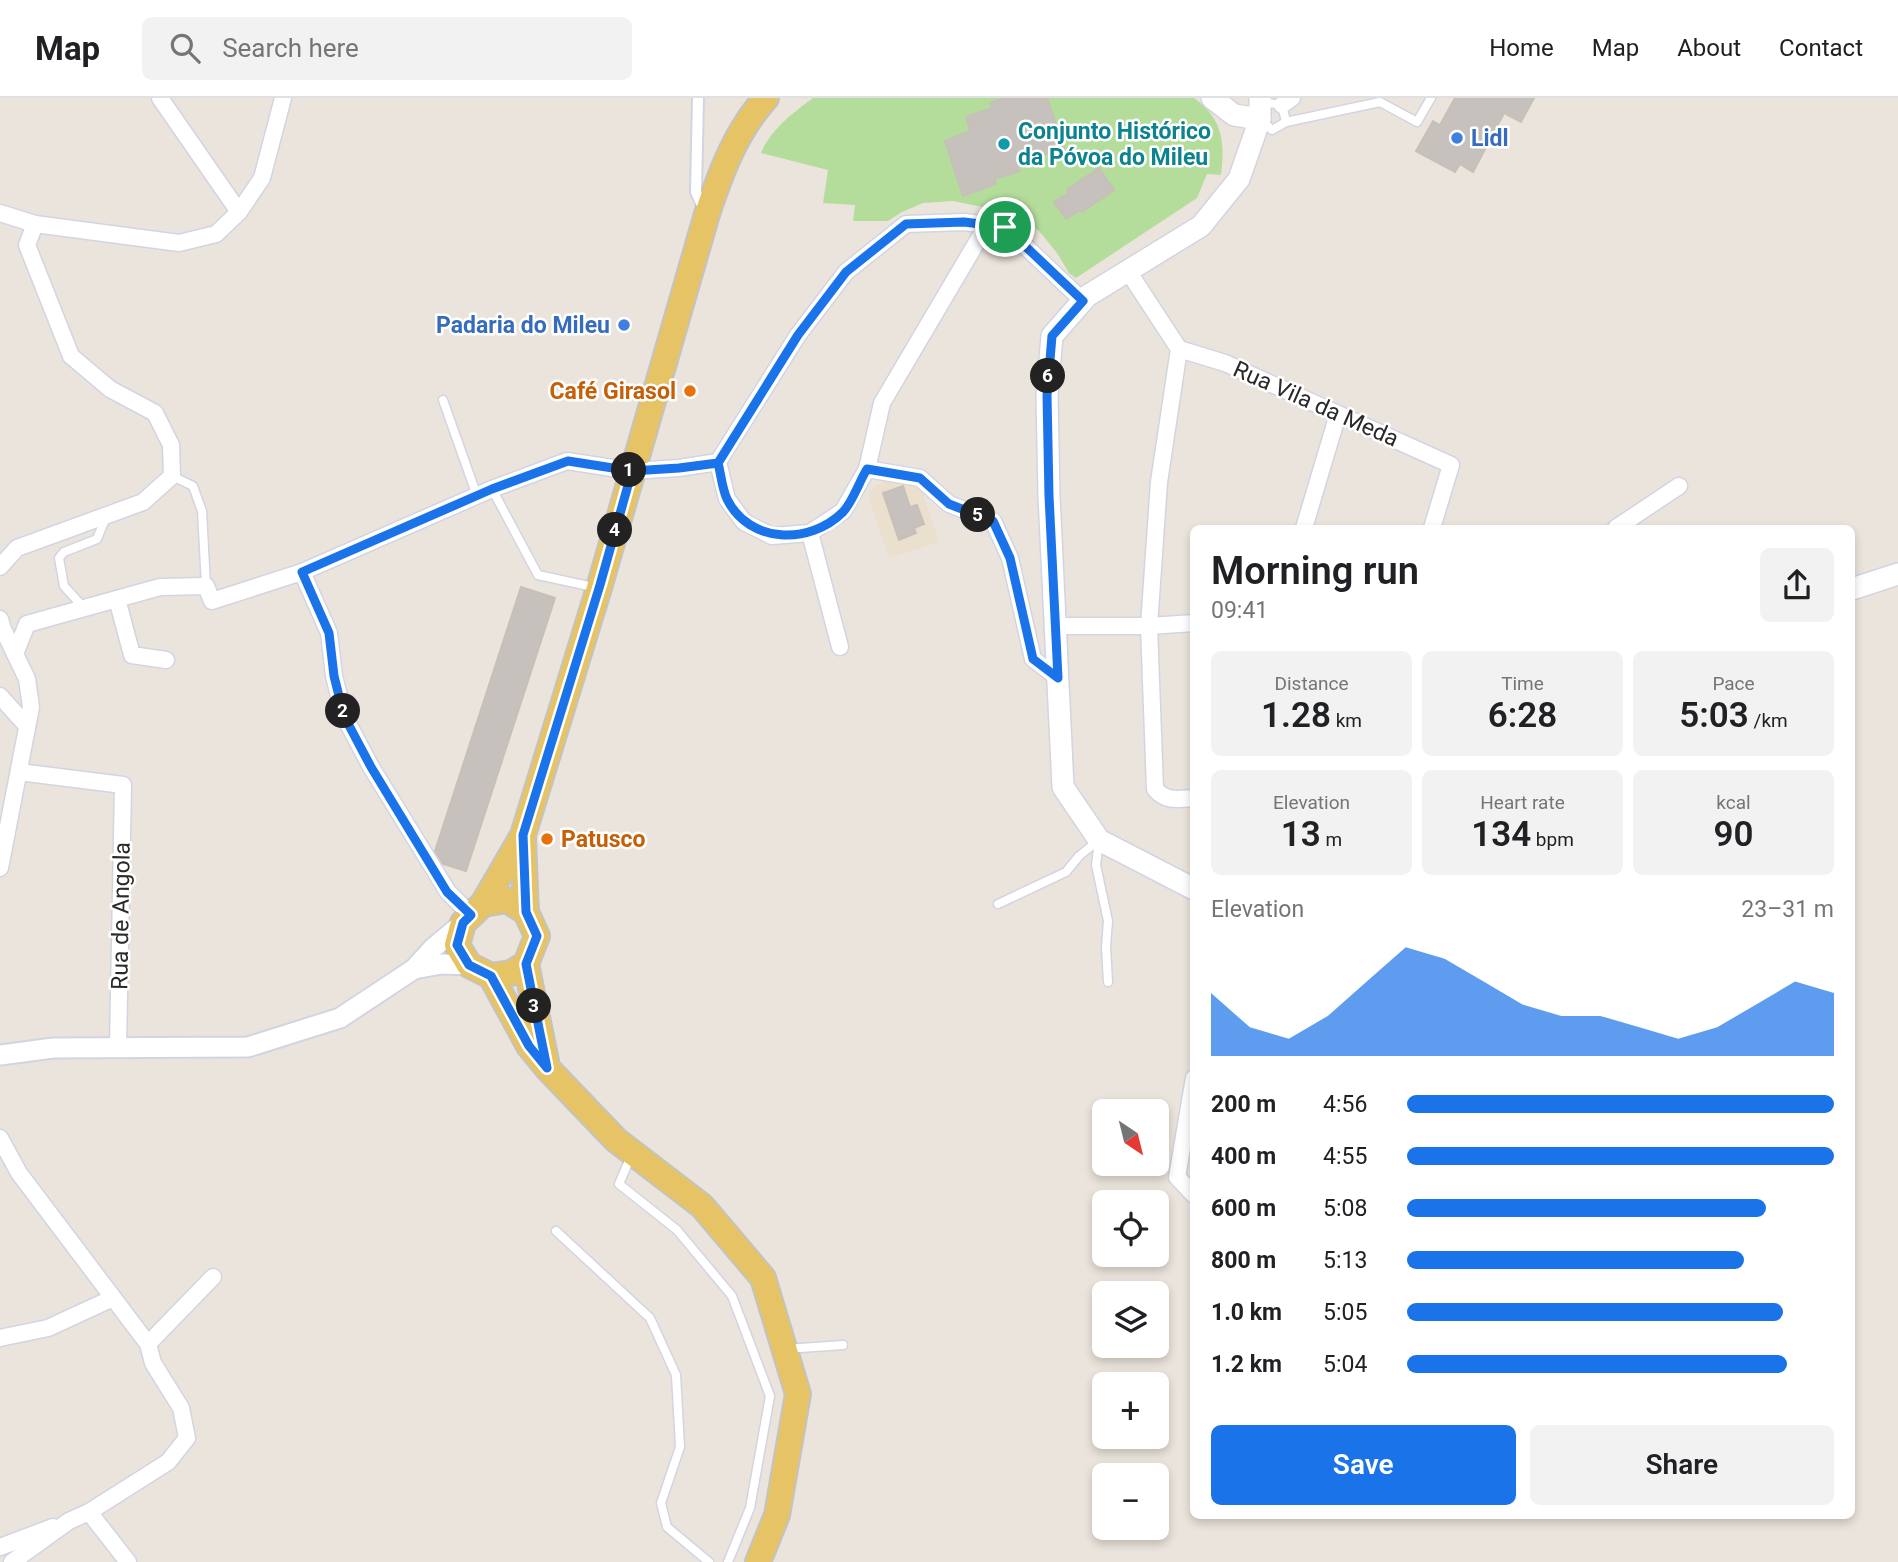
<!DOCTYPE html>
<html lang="en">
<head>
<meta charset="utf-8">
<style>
	body { margin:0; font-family:Roboto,sans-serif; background:#f2f2f2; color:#202124; height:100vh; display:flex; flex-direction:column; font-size:26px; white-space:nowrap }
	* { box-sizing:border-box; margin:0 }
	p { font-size:23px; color:#757577 }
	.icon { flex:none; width:38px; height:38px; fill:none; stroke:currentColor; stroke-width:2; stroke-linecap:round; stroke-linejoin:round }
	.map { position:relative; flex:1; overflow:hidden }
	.side { position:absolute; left:1190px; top:427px; width:665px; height:994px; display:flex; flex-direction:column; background:#fff; border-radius:10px; box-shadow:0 4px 10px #0003 }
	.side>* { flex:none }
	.needle { width:46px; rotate:145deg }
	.buttons { position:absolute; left:1092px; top:1001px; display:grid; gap:14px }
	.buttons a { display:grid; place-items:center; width:77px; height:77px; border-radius:10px; background:#fff; box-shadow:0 4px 10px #0003; font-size:35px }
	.pin { position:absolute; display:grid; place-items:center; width:60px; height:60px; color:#fff; margin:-30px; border:4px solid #fff; border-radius:50%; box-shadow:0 2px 7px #0007 }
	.km { position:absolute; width:35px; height:35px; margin:-18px; border-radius:50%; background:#222; color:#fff; font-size:19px; line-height:35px; text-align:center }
	.round { display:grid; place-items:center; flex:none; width:74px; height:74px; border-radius:10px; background:#f2f2f2 }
	.head { display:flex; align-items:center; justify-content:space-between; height:119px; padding:0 21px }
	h1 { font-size:38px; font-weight:600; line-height:52px }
	.stats { display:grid; grid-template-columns:repeat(3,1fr); gap:10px; height:119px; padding:7px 21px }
	.stats div { display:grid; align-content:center; border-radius:10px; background:#f2f2f2; text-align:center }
	.stats b { font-size:35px; font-weight:600 }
	.stats small { font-size:19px; font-weight:400 }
	.stats p { font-size:19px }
	.chart { height:196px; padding:14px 21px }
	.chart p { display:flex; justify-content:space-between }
	.chart svg { width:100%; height:126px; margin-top:7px; fill:#1a73e8; opacity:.7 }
	.primary-button { display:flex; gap:14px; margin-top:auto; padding:14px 21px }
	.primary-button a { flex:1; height:80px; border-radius:10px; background:#1a73e8; color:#fff; font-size:28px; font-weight:600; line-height:80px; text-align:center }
	.primary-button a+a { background:#f2f2f2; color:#202124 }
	ul { padding:0 21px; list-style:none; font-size:23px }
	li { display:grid; grid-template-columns:112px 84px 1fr; align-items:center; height:52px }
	li i { height:18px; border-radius:9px; background:#1a73e8 }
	header { display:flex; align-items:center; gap:42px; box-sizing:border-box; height:98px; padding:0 35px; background:#fff; border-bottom:2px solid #e0e0e0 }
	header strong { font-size:33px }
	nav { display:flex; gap:38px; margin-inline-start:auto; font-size:24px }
	.search { width:490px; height:63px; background:#f2f2f2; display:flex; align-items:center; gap:18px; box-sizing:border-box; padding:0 24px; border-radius:10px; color:#757577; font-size:26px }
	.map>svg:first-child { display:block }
	.education { fill:#ebe0cd }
	.green { fill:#b4dd9c }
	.building { fill:#c6c1bc; stroke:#c6c0b6; stroke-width:2 }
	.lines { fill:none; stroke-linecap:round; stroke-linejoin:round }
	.service-casing { stroke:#d2d5e1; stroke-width:11 }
	.pedestrian-casing { stroke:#d2d5e1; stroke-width:14 }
	.minor-casing { stroke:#d2d5e1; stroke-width:19 }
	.tertiary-casing { stroke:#d2d5e1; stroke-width:23 }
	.secondary-casing { stroke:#d2d5e1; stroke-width:24 }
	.primary-casing { stroke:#c3c3c3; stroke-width:28 }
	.service { stroke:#fff; stroke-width:8 }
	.pedestrian { stroke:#fff; stroke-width:10 }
	.minor { stroke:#fff; stroke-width:16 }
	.tertiary { stroke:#fff; stroke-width:19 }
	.secondary { stroke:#fff; stroke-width:21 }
	.primary { stroke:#e6c465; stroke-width:24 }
	.route-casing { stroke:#fff; stroke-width:14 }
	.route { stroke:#1a73e8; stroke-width:9 }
	.shop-dot { fill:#3f7fe0; stroke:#fff; stroke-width:2.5 }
	.culture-dot { fill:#0f9aa8; stroke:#fff; stroke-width:2.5 }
	.food-dot { fill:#e8710a; stroke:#fff; stroke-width:2.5 }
	.labels { text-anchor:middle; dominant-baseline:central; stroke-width:5; stroke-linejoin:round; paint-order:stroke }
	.culture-label { font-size:23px; font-weight:bold; fill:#0d838f; stroke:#fff; text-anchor:start }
	.shop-label { font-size:23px; font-weight:bold; fill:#366cbe; stroke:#fff; text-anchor:start }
	.food-label { font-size:23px; font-weight:bold; fill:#c56008; stroke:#fff; text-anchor:end }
	.street-label { font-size:23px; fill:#292929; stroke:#fff }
</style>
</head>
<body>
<header>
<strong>Map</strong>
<div class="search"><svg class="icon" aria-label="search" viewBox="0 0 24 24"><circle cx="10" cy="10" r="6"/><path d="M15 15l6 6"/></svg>Search here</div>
<nav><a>Home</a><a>Map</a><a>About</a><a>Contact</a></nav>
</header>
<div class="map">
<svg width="1898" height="1464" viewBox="0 0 1898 1464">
	<rect width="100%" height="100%" fill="#ebe4dc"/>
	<path class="education" d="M 888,382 L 904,384 L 921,392 L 939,444 L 889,460 L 868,397 L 877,387 Z"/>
	<path class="green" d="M 813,0 L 1194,0 C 1223,21 1225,44 1221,77 L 1207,76 L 1197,100 L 1076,180 L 1069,175 L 1057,155 L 1039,133 L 1016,116 L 953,103 L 923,105 L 902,114 L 888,123 L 853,123 L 855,107 L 823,105 L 828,72 L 761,55 C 770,32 793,15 813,0 Z"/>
	<g class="building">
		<path d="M 1004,0 L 1047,0 L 1064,50 L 1017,66 L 1020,73 L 994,81 L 996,86 L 963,98 L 945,43 L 970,33 L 966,19 L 992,10 L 990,5 Z"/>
		<path d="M 1455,0 L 1534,0 L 1521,24 L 1504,15 L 1473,74 L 1460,66 L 1455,74 L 1416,53 L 1433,23 L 1440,27 Z"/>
		<path d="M 1099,70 L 1114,92 L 1082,114 L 1080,112 L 1066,121 L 1054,104 L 1068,95 L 1067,92 Z"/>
		<path d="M 903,388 L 910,409 L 917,407 L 924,426 L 914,430 L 916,435 L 899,442 L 883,395 Z"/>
		<path d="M 521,489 L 555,500 L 466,773 L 443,766 L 435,753 Z"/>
	</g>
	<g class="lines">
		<g class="service-casing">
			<g id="service">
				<path d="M 1268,5 L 1282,7 L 1286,24 L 1272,32 L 1260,21 Z"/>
				<path d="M 1286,24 L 1380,4 L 1417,24 L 1431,0"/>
				<path d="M 443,302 L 477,398"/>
				<path d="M 172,378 L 193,388 L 202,413 L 206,488"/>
				<path d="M 492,391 L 538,477 L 598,490"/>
				<path d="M 84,510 L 64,488 L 59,460 L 64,454 L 97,441 L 106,419"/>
				<path d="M 998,806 L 1066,774 L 1079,758 L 1099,742 L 1096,767 L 1108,823 L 1106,849 L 1108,884"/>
				<path d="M 631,1058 L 619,1086 L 677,1132 L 732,1198 L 770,1298 L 750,1410 L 728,1464"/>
				<path d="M 556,1133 L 650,1220 L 676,1277 L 680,1349 L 661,1405 L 667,1429 L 709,1464"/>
				<path d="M 786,1251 L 843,1247"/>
			</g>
		</g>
		<g class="pedestrian-casing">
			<path id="pedestrian" d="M 698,0 L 696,94 L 705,114"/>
		</g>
		<g class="minor-casing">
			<g id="minor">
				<path d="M 160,0 L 239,114"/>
				<path d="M 1282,7 L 1292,0"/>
				<path d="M 0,115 L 35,126 L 179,145 L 216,136 L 239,114 L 262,80 L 283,0"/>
				<path d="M 1128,173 L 1179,251 L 1159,384 L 1149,528 L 1155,691 C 1166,704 1177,701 1194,700"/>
				<path d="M 1179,251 L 1225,265 L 1451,367 L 1432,430"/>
				<path d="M 718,364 L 727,401 L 744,424 L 772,438 L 810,435 L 843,413 L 867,371 L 882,305 L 987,127"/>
				<path d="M 867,371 L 920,380 L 949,406 L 993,423 L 1010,460 L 1033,561 L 1058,580"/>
				<path d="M 1304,430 L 1338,316"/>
				<path d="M 1616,430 L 1679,388"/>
				<path d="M 810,435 L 840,549"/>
				<path d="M 0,469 L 17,450 L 143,404 L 172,378 L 171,347 L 155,315 L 110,291 L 71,258 L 27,147 L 35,126"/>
				<path d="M 302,474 L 329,535 L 334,578 L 344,618 L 371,669 L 448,794 L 471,817"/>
				<path d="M 117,501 L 132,557 L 166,562"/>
				<path d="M 0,521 L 2,529 L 27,581 L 31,609 L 0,770"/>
				<path d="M 1055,528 L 1149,528 L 1194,525"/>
				<path d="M 15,556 L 27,526 L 160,489 L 206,488 L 212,503 L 302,474 L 492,391 L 567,363 L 632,373 L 679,370 L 718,364 L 798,237 L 846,174 L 906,126 L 964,124 L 1005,129 L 1083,203"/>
				<path d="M 0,598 L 27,628"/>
				<path d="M 19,674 L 123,687 L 118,949"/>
				<path d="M 1194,980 L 1177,1079 L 1194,1097"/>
				<path d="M 0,1040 L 19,1075 L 148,1246 L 153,1265 L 181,1310 L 187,1340 L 168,1364 L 89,1414 L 69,1423 L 12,1464"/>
				<path d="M 0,1240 L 48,1230 L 113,1200"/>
				<path d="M 148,1246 L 213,1179"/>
				<path d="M 89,1414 L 128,1464"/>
				<path d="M 0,1449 L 53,1429"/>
			</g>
		</g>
		<g class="tertiary-casing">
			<g id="tertiary">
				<path d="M 414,871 L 442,866 L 469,867"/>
				<path d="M 0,957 L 53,950 L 248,949 L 340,920 L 414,871 L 433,850 L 463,825"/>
			</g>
		</g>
		<g class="secondary-casing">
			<g id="secondary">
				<path d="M 1212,0 L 1234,17 L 1260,21"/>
				<path d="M 1852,491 L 1898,476"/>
				<path d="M 1194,791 L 1099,742 L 1063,689 L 1049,398 L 1047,297 L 1052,238 L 1087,198 L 1201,128 L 1239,81 L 1260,21 L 1260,0"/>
			</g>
		</g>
		<g class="primary-casing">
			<g id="primary">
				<path d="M 523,741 L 526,814"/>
				<path d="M 507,802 L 526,814 L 537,838 L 526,866 L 511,875 L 491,878 L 469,867 L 457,847 L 463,825 L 483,806 Z"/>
				<path d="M 483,806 L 523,737 L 599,490 L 707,116 C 721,74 736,33 766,0"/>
				<path d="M 526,866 L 546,963"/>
				<path d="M 491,878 L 529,948 L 547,970 L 616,1042 L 702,1108 L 763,1180 L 798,1296 L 777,1417 L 758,1464"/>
			</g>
		</g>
		<use href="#service" class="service"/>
		<use href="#pedestrian" class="pedestrian"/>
		<use href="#minor" class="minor"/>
		<use href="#tertiary" class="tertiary"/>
		<use href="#secondary" class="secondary"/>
		<use href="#primary" class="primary"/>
	</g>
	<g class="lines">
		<g class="route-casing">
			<path id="route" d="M 1005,129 L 964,124 L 906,126 L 846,174 L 798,237 L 718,365 L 679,370 L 632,373 L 568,363 L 492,391 L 302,474 L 329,535 L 334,578 L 344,618 L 371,669 L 447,794 L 471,817 L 463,825 L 457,847 L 469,867 L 491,878 L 529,948 L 547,970 L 526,866 L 537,838 L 526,814 L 523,737 L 600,487 L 632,373 L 679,370 L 718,365 C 721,376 722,391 727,401 C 749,446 810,447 843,414 C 853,403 859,384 867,371 L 920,380 L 949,406 L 993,423 L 1010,460 L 1033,561 L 1058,580 L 1049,398 L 1047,297 L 1052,238 L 1083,203 L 1005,129"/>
		</g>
		<use href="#route" class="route"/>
	</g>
	<g class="shop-dot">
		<circle cx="1457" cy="40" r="7"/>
		<circle cx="624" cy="227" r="7"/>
	</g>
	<circle class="culture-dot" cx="1004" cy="46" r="7"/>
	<g class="food-dot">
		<circle cx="690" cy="293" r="7"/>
		<circle cx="547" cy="741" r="7"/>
	</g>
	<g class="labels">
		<g class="culture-label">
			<text x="1018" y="33">Conjunto Histórico<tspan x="1018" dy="26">da Póvoa do Mileu</tspan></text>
		</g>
		<g class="shop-label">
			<text x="1471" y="40">Lidl</text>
			<text x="610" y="227" text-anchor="end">Padaria do Mileu</text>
		</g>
		<g class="food-label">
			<text x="676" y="293">Café Girasol</text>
			<text x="561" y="741" text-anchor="start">Patusco</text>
		</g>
		<g class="street-label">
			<text transform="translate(1316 306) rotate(24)">Rua Vila da Meda</text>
			<text transform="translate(121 818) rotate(-89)">Rua de Angola</text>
		</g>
	</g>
</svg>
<div class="buttons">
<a><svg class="needle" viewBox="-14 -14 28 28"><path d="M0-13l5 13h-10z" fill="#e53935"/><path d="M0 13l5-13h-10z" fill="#757577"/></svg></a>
<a><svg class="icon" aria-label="locate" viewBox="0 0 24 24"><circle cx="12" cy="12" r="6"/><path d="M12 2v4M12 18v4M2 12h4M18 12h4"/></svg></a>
<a><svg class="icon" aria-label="layers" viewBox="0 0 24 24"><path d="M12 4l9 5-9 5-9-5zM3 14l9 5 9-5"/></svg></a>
<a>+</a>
<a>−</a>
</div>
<div class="pin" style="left:1005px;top:129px;background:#1e9e55"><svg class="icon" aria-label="arrive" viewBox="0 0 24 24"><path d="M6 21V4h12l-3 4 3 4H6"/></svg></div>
<b class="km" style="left:629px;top:372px">1</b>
<b class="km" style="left:343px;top:613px">2</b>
<b class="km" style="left:534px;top:908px">3</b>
<b class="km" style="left:615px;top:432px">4</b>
<b class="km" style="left:978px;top:417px">5</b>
<b class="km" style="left:1048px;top:278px">6</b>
<section class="side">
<div class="head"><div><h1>Morning run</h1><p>09:41</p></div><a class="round"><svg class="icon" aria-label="share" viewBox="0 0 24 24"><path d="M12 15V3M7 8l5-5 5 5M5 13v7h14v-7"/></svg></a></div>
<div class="stats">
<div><p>Distance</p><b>1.28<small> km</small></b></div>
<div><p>Time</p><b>6:28</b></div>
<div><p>Pace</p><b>5:03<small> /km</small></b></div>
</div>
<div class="stats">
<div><p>Elevation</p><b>13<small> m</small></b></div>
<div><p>Heart rate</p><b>134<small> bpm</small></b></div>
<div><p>kcal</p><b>90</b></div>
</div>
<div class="chart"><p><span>Elevation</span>23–31 m</p>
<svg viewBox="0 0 160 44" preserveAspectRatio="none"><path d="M0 44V22L10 34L20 38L30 30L40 18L50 6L60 10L70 18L80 26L90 30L100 30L110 34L120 38L130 34L140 26L150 18L160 22V44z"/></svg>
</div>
<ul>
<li><b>200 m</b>4:56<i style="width:100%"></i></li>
<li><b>400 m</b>4:55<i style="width:100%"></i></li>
<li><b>600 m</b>5:08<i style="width:84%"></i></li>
<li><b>800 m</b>5:13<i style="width:79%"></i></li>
<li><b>1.0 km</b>5:05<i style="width:88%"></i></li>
<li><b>1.2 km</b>5:04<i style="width:89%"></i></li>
</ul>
<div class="primary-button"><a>Save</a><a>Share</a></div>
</section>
</div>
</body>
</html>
